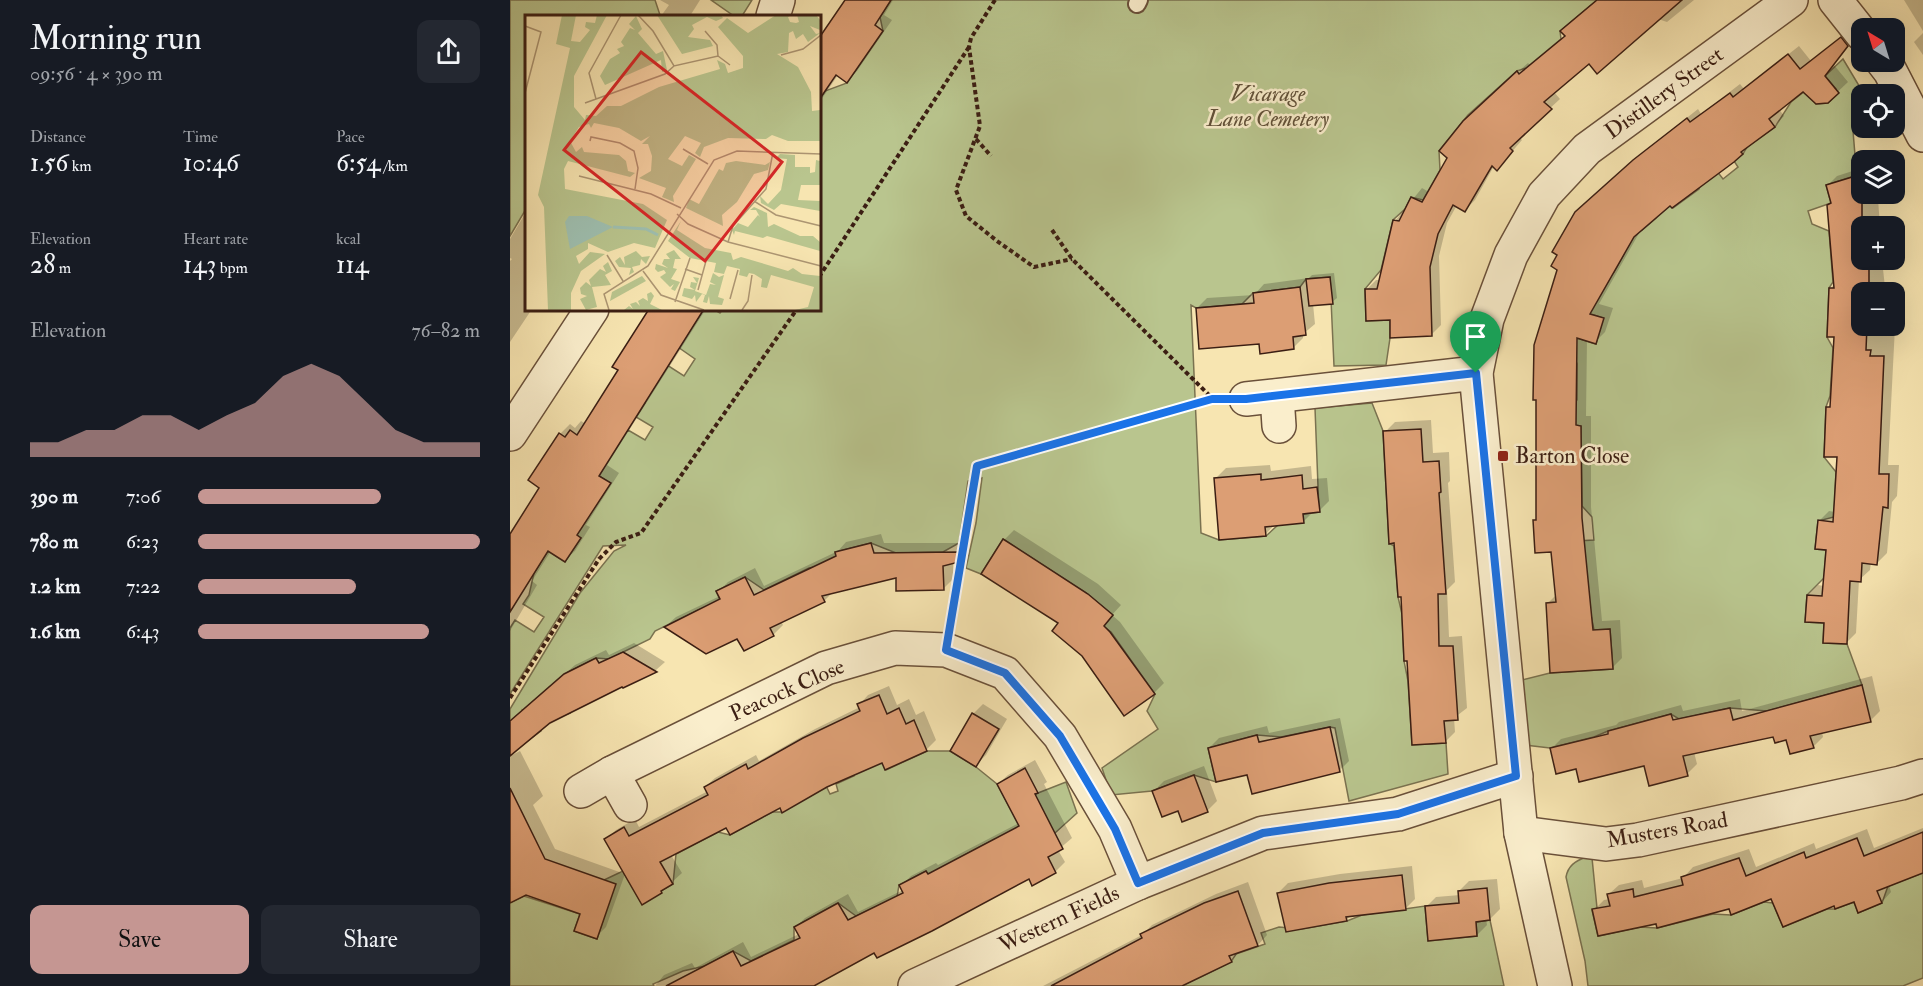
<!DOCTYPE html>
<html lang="en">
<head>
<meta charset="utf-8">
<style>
	body { margin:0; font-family:"IM FELL Double Pica",serif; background:#242831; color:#f1f3f6; height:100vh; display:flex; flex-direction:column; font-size:22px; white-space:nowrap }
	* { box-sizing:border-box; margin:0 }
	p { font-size:20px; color:#9ea1a6 }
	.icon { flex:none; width:33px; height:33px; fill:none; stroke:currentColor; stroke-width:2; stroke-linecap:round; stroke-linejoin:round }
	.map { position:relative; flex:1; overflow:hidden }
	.side { display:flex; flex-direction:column; background:#171b24; width:510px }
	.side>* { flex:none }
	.needle { width:39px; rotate:322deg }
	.controls { position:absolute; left:1341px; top:18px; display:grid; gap:12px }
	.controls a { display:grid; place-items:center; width:54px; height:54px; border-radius:12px; background:#171b24; box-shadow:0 6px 24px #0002; font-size:30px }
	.pin { position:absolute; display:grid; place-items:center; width:51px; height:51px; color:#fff; margin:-62px -26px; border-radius:50% 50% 50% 0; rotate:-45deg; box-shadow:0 0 6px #0007 }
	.pin .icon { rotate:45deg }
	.round { display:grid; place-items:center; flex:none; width:63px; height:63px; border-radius:12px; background:#242831 }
	.head { display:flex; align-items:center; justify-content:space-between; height:102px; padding:0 30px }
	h1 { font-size:33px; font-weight:600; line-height:45px }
	.metrics { display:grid; grid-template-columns:repeat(3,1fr); gap:9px; height:102px; padding:6px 30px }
	.metrics div { display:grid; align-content:center }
	.metrics b { font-size:26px; font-weight:600 }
	.metrics small { font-size:16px; font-weight:400 }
	.metrics p { font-size:16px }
	.chart { height:168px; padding:12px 30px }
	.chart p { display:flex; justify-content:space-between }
	.chart svg { width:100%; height:108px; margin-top:6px; fill:#c59692; opacity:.7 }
	.primary-button { display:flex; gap:12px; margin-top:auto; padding:12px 30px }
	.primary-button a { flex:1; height:69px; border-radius:12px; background:#c59692; color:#111; font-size:24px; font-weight:600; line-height:69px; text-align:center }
	.primary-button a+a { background:#242831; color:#f1f3f6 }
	ul { padding:0 30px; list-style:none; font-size:20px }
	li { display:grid; grid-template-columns:96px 72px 1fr; align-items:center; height:45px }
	li i { height:15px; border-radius:8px; background:#c59692 }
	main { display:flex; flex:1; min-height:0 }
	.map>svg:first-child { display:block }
	.green { fill:#b9c58e; stroke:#7a7250; stroke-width:1.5 }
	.shadow { fill:#0003; fill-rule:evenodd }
	.building { fill:#dc9e74; stroke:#3b1e13; stroke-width:1.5 }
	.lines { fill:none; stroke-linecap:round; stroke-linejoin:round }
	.service-casing { stroke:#6a503a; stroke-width:20 }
	.minor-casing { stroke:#6a503a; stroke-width:36 }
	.path { stroke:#3b1e13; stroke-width:4; stroke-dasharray:4.5 3; stroke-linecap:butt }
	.service { stroke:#faeecc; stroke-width:16 }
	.minor { stroke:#faeecc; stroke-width:33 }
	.route-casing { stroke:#fff; stroke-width:12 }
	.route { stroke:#1a73e8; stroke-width:8 }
	.poi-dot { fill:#8f2418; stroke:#faeecc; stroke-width:2 }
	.labels { text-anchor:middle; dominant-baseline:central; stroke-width:5; stroke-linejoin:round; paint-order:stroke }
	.street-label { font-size:22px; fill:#3b1e13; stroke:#faeecc }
	.park-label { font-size:22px; font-style:italic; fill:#615038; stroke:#faeecc }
	.poi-label { font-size:22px; fill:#3b1e13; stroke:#faeecc; text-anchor:start }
	.inset-river { fill:none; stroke:#9ebfb0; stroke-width:3 }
	.inset-road { fill:none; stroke:#ac9572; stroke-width:1.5 }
	.view { fill:#d62828; fill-opacity:0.15; stroke:#d62828; stroke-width:3 }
	.inset-edge { fill:none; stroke:#3b1e13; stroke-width:3 }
</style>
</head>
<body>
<main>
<section class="side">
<div class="head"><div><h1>Morning run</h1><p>09:56 · 4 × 390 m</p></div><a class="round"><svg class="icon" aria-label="share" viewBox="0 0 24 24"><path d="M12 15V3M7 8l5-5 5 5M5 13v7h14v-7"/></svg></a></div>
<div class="metrics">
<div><p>Distance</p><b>1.56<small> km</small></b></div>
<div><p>Time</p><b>10:46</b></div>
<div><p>Pace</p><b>6:54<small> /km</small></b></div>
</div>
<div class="metrics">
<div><p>Elevation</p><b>28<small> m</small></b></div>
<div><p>Heart rate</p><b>143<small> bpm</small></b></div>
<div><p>kcal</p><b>114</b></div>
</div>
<div class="chart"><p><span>Elevation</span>76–82 m</p>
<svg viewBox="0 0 160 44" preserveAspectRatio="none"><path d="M0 44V38L10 38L20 33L30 33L40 27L50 27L60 33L70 27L80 22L90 11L100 6L110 11L120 22L130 33L140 38L150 38L160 38V44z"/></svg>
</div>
<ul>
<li><b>390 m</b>7:06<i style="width:65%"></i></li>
<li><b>780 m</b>6:23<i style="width:100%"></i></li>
<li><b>1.2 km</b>7:22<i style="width:56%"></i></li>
<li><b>1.6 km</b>6:43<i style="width:82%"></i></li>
</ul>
<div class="primary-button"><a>Save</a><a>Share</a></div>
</section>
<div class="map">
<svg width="1413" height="986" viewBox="0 0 1413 986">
	<rect width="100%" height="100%" fill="#f7e5b1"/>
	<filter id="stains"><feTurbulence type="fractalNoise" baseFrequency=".00333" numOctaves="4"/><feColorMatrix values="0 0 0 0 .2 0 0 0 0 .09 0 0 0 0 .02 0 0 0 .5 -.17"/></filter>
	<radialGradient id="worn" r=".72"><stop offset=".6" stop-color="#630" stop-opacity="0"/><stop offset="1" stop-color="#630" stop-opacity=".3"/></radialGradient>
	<g class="green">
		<path d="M 0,0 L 145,0 L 150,15 L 16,16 L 16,209 L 0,236 Z"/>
		<path d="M 201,0 L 242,0 L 232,16 L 224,16 Z"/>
		<path d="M 381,0 L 1087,0 L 1050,31 L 1051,39 L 1016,68 L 1007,71 L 958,115 L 929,151 L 930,170 L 913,200 L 901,197 L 895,209 L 883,220 L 871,270 L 855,289 L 856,321 L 880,320 L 880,338 L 876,365 L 824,366 L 820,277 L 796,279 L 790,287 L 743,293 L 732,304 L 686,308 L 681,305 L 691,533 L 709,540 L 756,536 L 768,525 L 793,514 L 809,512 L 805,408 L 862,403 L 873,431 L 879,543 L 884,546 L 888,597 L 892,614 L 894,661 L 898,681 L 902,745 L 936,743 L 938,774 L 839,801 L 825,728 L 820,727 L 771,737 L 747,735 L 698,748 L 706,782 L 684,775 L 642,791 L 601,795 L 592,768 L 648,729 L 637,711 L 645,694 L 601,632 L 593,626 L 603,615 L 575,592 L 493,539 L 471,574 L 456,568 L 466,523 L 472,478 L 458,481 L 449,543 L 433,552 L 386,553 L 361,543 L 325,552 L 328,564 L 299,568 L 254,590 L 235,577 L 206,591 L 211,602 L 188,610 L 145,631 L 140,639 L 99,659 L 86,658 L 58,672 L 49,690 L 60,713 L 46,718 L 13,710 L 31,731 L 0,754 L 0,709 L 70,593 L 104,551 L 116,545 L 93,546 L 0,694 L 0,628 L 5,620 L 24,632 L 34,617 L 13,604 L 19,595 L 24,573 L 38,551 L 55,562 L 71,538 L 44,521 L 91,498 L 100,483 L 80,470 L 118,430 L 135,440 L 143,427 L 126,417 L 135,403 L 137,389 L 154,363 L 174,376 L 185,359 L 165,345 L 180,330 L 194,309 L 203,309 L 210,313 L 213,309 L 309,309 L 309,100 L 315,91 L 337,83 L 373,31 L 370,17 Z"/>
		<path d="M 1333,59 L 1354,94 L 1352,94 L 1351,127 L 1343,131 L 1345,155 L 1351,166 L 1351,174 L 1316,185 L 1321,203 L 1298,211 L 1302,224 L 1319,231 L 1323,282 L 1319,288 L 1317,337 L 1323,348 L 1320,396 L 1316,407 L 1314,457 L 1326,472 L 1324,517 L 1308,521 L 1305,549 L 1316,550 L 1314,578 L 1297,595 L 1295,622 L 1314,623 L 1313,643 L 1337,644 L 1352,685 L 1257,711 L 1220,708 L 1169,719 L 1161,714 L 1098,731 L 1084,737 L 1040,748 L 1015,745 L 1012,680 L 1040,673 L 1103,669 L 1100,629 L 1084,630 L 1066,541 L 1084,540 L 1082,517 L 1072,506 L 1071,426 L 1059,425 L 1059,404 L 1067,400 L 1067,364 L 1057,335 L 1086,344 L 1093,318 L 1065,309 L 1088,264 L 1104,272 L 1114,254 L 1099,245 L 1132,230 L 1146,218 L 1155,199 L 1163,208 L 1189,189 L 1192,174 L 1203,166 L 1213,179 L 1228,167 L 1224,161 L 1233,154 L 1237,147 L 1265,127 L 1281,102 L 1295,91 L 1306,104 L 1318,103 L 1326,95 L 1326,89 L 1315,76 Z"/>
		<path d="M 364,745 L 376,770 L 417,751 L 440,751 L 466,767 L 487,784 L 500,808 L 528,793 L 556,782 L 567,813 L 545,833 L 506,854 L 485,839 L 445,860 L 436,872 L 421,880 L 416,871 L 389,885 L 387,897 L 346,916 L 328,903 L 284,927 L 284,940 L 241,961 L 223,951 L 195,966 L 173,971 L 143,984 L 144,986 L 0,986 L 0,903 L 14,896 L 70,914 L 64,931 L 87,939 L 93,920 L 94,880 L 113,871 L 131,902 L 163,884 L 166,854 L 208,832 L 220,835 L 262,812 L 272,812 L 310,773 L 320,794 L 328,791 L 326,784 L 344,776 L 336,759 Z"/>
		<path d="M 1076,857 L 1082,858 L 1087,908 L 1082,910 L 1088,936 L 1130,927 L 1147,928 L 1203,914 L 1221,915 L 1254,902 L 1263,903 L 1273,927 L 1317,909 L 1325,909 L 1344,902 L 1348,913 L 1372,903 L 1378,886 L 1413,873 L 1413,978 L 1393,986 L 1078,986 L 1075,961 L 1056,877 C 1058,866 1065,861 1076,857 Z"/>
		<path d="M 915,906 L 918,941 L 967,936 L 966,922 L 980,920 L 994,986 L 672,986 L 721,962 L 726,954 L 755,944 L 751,933 L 769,927 L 791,929 L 837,921 L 852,915 Z"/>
	</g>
	<g class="shadow">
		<path d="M 150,0 L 190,0 L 180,16 L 151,16 L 159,5 Z"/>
		<path d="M 338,0 L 383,0 L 374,15 L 382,20 L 347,71 L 337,81 L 328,75 L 309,103 L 309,40 Z"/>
		<path d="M 1087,0 L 1184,0 L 1157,22 L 1148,19 L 1079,62 L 1044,92 L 1050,99 L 1009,137 L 1012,140 L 987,169 L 984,166 L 965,200 L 955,210 L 947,205 L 937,223 L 929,256 L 931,325 L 921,335 L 881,319 L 856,290 L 866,280 L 870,280 L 885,221 L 912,188 L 919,192 L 965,111 L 1018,63 L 1020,65 L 1056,35 Z"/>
		<path d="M 1394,0 L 1413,0 L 1413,31 Z"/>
		<path d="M 1341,29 L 1347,36 L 1324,65 L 1338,82 L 1317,102 L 1293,90 L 1269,109 L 1274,116 L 1264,126 L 1232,153 L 1160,203 L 1132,228 L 1089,304 L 1103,308 L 1095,332 L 1085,342 L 1077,340 L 1076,416 L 1081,416 L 1081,507 L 1092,621 L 1110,620 L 1112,658 L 1102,668 L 1037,604 L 1047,594 L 1043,550 L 1024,521 L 1027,518 L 1077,203 L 1135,151 L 1188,109 L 1191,114 L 1230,84 L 1234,89 L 1289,46 L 1301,61 Z"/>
		<path d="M 1413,33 L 1413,55 L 1404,42 Z"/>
		<path d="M 1352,168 L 1352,194 L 1373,194 L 1368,199 L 1370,226 L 1352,226 L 1352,260 L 1372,260 L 1375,287 L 1387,287 L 1378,465 L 1389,465 L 1387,496 L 1382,502 L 1377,553 L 1367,563 L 1361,562 L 1360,570 L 1349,580 L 1346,633 L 1336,643 L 1315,621 L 1298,595 L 1308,585 L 1314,586 L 1318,548 L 1309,521 L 1319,511 L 1325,512 L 1328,456 L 1318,408 L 1321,404 L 1325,336 L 1320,289 L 1325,284 L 1319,205 L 1322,202 L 1317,186 L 1327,176 ZM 1352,292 L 1384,292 L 1384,326 L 1352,326 Z"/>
		<path d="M 16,212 L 16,309 L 22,309 L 0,342 L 0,261 L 2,259 L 0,258 L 0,239 Z"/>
		<path d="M 824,273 L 827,298 L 822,302 L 803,304 L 805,324 L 793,334 L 793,338 L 783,348 L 750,342 L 687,308 L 697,298 L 744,295 L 754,284 L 799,278 L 802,275 Z"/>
		<path d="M 143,309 L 196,309 L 97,465 L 109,473 L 76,525 L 80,527 L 65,551 L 55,560 L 41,551 L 22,581 L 27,585 L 0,631 L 0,537 L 31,487 L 50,434 L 60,424 L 65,428 L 71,421 L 76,424 L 110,370 Z"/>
		<path d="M 921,420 L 923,453 L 939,452 L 940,481 L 938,483 L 945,582 L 937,590 L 939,637 L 952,636 L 957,708 L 944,718 L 945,732 L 935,742 L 893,595 L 875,432 L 885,422 Z"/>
		<path d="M 760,465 L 761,471 L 801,466 L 802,479 L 817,478 L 819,501 L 809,511 L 803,512 L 793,522 L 765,524 L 755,535 L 706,478 L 716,468 Z"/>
		<path d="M 504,530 L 588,584 L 611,605 L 602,615 L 610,622 L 654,683 L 644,693 L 551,623 L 494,540 Z"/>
		<path d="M 371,534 L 374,543 L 458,543 L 459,550 L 449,560 L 443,562 L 443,579 L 433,589 L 388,576 L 323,592 L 314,601 L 271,621 L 273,625 L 263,635 L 228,637 L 156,626 L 166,617 L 210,596 L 208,592 L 218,582 L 245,568 L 254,586 L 328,551 L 336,542 Z"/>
		<path d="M 124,643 L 155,662 L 146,670 L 114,686 L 113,685 L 24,701 L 65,665 L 96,650 L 99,655 Z"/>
		<path d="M 1362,676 L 1370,711 L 1360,721 L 1312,732 L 1313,737 L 1303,747 L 1264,736 L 1184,752 L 1187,764 L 1177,774 L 1135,764 L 1067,767 L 1041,749 L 1051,739 L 1106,725 L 1109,722 L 1171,705 L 1173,711 L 1230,699 L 1232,711 Z"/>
		<path d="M 379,686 L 387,705 L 399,699 L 406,715 L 414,711 L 426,740 L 416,750 L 373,761 L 217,826 L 161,855 L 172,873 L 151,892 L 96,839 L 106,830 L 125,819 L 129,827 L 198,791 L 195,787 L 205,778 L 246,755 L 249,761 L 305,729 L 350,707 L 349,705 L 358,695 Z"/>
		<path d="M 473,704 L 497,719 L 476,755 L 466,765 L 463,714 Z"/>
		<path d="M 830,718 L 839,761 L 829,771 L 739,773 L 699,748 L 709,738 L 757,726 L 759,733 Z"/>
		<path d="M 10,751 L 33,796 L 23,805 L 45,849 L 115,874 L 96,927 L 86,937 L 71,913 L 16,893 L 0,901 L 0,756 Z"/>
		<path d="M 525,760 L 537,782 L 534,784 L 562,838 L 548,850 L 555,862 L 545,872 L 519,877 L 293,986 L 145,986 L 154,975 L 182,963 L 185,968 L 233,942 L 241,957 L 289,934 L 286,927 L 295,918 L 338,894 L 348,912 L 393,890 L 391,886 L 401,876 L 426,863 L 428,865 L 509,823 L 488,784 L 498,775 Z"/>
		<path d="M 694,766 L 707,801 L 697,811 L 669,809 L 644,791 L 654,781 Z"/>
		<path d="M 1413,828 L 1413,871 L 1379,885 L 1381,892 L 1372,902 L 1344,900 L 1325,905 L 1262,897 L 1147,922 L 1084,910 L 1094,900 L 1100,899 L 1099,894 L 1109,885 L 1132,880 L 1134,888 L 1173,878 L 1183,867 L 1239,849 L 1246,867 L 1304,843 L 1306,849 L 1357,829 L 1364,848 Z"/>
		<path d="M 902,866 L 905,899 L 895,909 L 841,915 L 836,920 L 768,893 L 778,883 L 830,874 Z"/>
		<path d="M 987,879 L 990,909 L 980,919 L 976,919 L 977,925 L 967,935 L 916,907 L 926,897 L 950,895 L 949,891 L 959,881 Z"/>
		<path d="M 738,882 L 757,935 L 748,945 L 731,950 L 721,961 L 668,986 L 533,986 L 632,935 L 642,925 L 706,894 Z"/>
	</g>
	<g class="building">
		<path d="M 335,0 L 381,0 L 365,25 L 373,31 L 337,83 L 326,75 L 309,100 L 309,38 Z"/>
		<path d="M 1087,0 L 1172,0 L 1087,74 L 1079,64 L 1034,102 L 1042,109 L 1000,148 L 1003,151 L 987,171 L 982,166 L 955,212 L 943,205 L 928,234 L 920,267 L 922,336 L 880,338 L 880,320 L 856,321 L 855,289 L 867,289 L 883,220 L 889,221 L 901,197 L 912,202 L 937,158 L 929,151 L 953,121 L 1007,71 L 1009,74 L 1055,36 L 1050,31 Z"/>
		<path d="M 1331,37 L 1338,46 L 1315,76 L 1329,93 L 1318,103 L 1306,104 L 1293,92 L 1259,119 L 1265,127 L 1231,152 L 1233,154 L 1224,162 L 1162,208 L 1160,206 L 1124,237 L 1080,314 L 1094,318 L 1086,344 L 1067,338 L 1066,425 L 1071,426 L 1072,518 L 1083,630 L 1100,629 L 1103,669 L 1040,673 L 1036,603 L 1046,602 L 1041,552 L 1025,553 L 1023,520 L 1026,520 L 1026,400 L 1023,400 L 1024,345 L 1047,270 L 1041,266 L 1047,255 L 1042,252 L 1065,212 L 1123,160 L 1177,118 L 1180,122 L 1220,93 L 1223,97 L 1278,54 L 1290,69 Z"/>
		<path d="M 1352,174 L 1352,260 L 1359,260 L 1359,292 L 1352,292 L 1352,326 L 1357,326 L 1356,350 L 1361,350 L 1360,356 L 1374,356 L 1369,474 L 1379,474 L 1378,508 L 1373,507 L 1367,565 L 1352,563 L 1351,582 L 1340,581 L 1337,644 L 1313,643 L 1314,623 L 1295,622 L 1297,595 L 1312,596 L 1316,550 L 1305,549 L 1308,520 L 1323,522 L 1327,457 L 1314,457 L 1316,407 L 1320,407 L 1324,337 L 1317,337 L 1319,288 L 1324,288 L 1317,205 L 1321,203 L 1316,185 Z"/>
		<path d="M 820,277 L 823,304 L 799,306 L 796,279 Z"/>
		<path d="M 790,287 L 796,335 L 783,337 L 784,349 L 750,354 L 749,344 L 689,349 L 686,308 L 744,303 L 743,293 Z"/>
		<path d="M 139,309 L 194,309 L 89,476 L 101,483 L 67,535 L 71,538 L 55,562 L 38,551 L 0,612 L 0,534 L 29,488 L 18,480 L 49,433 L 55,437 L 60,430 L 67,435 L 108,370 L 102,367 Z"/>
		<path d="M 911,429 L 913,462 L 929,461 L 931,492 L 929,493 L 936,594 L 928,594 L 929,646 L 943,646 L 948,720 L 934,721 L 936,743 L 902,745 L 897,661 L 894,661 L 891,597 L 888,597 L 884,543 L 879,544 L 873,431 Z"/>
		<path d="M 751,474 L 751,480 L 792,475 L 793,489 L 807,487 L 810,512 L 793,514 L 794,523 L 755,527 L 756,536 L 709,540 L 704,478 Z"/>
		<path d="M 493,539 L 578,594 L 603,615 L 594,626 L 600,632 L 645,694 L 614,716 L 572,656 L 542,631 L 548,623 L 471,574 Z"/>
		<path d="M 361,543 L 364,553 L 448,552 L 449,562 L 433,566 L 434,590 L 386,591 L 386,578 L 312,596 L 315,602 L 260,628 L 264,636 L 234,651 L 227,639 L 196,654 L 154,627 L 210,599 L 206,591 L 235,577 L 244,595 L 326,556 L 325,552 Z"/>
		<path d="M 113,652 L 147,672 L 113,688 L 112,687 L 40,723 L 0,756 L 0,721 L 54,674 L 86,658 L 89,663 Z"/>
		<path d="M 1352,685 L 1361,722 L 1300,736 L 1304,748 L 1280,754 L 1276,740 L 1265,743 L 1263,737 L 1173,756 L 1178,776 L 1139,786 L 1134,766 L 1069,782 L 1066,769 L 1046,774 L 1040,748 L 1098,734 L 1098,731 L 1161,714 L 1163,720 L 1220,708 L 1223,720 Z"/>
		<path d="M 369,695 L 377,714 L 389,708 L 396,724 L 404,720 L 417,751 L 375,770 L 372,763 L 317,787 L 272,813 L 270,808 L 220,835 L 216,828 L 150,862 L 163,884 L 151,891 L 152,893 L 132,905 L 94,839 L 114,827 L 119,836 L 198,795 L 194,787 L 236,764 L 238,769 L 293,738 L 350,711 L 347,704 Z"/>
		<path d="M 462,713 L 489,729 L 466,767 L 440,751 Z"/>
		<path d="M 820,727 L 830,772 L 742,794 L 737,775 L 706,782 L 698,748 L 747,735 L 749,742 Z"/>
		<path d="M 515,768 L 528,793 L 525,794 L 553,849 L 538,857 L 546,873 L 522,886 L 519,879 L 422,931 L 367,958 L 364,953 L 304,986 L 156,986 L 223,951 L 231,966 L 290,938 L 284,927 L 328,903 L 338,920 L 393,893 L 389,885 L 416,871 L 418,874 L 509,826 L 487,784 Z"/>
		<path d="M 684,775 L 698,812 L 672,822 L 668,811 L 652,817 L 642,791 Z"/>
		<path d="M 0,788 L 35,859 L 106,884 L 87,939 L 64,931 L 70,914 L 16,895 L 0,903 Z"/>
		<path d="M 1413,832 L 1413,873 L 1367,891 L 1372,903 L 1348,913 L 1344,902 L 1325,909 L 1324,906 L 1273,927 L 1261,899 L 1221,915 L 1219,909 L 1147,928 L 1146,924 L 1088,936 L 1082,909 L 1100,906 L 1097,894 L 1123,889 L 1124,897 L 1173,885 L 1171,877 L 1229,858 L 1236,876 L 1294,852 L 1296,858 L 1347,838 L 1354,856 Z"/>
		<path d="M 892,875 L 896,910 L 836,917 L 837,921 L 776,932 L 767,893 L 819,883 Z"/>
		<path d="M 977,888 L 980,920 L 966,922 L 967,936 L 918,941 L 915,906 L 949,903 L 948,891 Z"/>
		<path d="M 728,891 L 748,946 L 719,956 L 722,962 L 672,986 L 541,986 L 632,938 L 630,934 L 694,903 Z"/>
	</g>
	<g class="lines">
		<g class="service-casing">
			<path id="service" d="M 627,4 L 629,0"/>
		</g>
		<g class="minor-casing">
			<g id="minor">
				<path d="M 1325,0 L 1352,34"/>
				<path d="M 263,16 L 268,0"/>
				<path d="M 1373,62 L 1380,71 L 1413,135"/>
				<path d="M 767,396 L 769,426"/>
				<path d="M 736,399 L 966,373"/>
				<path d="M 0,434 L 82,309"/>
				<path d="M 71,791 L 102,773"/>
				<path d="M 120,805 L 102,773 L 316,668 L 385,648 L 436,650 L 495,673 L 550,736 L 605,829 L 628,883"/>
				<path d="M 1011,833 L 1096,844 L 1128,840 L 1391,783 L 1413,776"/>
				<path d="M 405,986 L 628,883 L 753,833 L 888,814 L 1006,776"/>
				<path d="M 1045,986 L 1011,833 L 966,373 L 977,319 L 1001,255 L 1034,195 L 1077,149 L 1281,0"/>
			</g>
		</g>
		<g class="path">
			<path d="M 485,0 L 461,38 L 459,47 L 470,126 L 446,190 L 456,216 L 487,241 L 524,267 L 562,259"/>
			<path d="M 466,139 L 481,156"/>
			<path d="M 542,230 L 562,259 L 703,399"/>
			<path d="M 309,277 L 459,47"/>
			<path d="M 441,621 L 467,466 L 703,399"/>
			<path d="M 0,698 L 89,559 L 106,542 L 131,533 L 287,309"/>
		</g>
		<use href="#service" class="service"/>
		<use href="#minor" class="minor"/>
	</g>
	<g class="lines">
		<g class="route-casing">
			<path id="route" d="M 966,373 L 1006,776 L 888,814 L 753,833 L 628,883 L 605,829 L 550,736 L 495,673 L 436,650 L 467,466 L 702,399 L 736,399 Z"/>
		</g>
		<use href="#route" class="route"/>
	</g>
	<rect class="poi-dot" x="987" y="450" width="12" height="12" rx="3"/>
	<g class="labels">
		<g class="street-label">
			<text transform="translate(1154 93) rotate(-36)">Distillery Street</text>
			<text transform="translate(277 690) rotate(-24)">Peacock Close</text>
			<text transform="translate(1157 830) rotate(-10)">Musters Road</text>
			<text transform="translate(549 919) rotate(-25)">Western Fields</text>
		</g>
		<g class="park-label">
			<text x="758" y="94">Vicarage<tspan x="758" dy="25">Lane Cemetery</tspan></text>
		</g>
		<g class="poi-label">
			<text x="1005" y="456">Barton Close</text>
		</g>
	</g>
	<g transform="translate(15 15)">
		<rect width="296" height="296" fill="#f7e5b1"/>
		<path d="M 37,0 L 51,0 L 46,26 L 55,27 L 65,15 L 60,12 L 61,7 L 70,8 L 72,0 L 82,0 L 49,61 L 49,92 L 60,105 L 61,100 L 71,101 L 82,91 L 96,91 L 134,72 L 195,54 L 192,45 L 200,49 L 203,58 L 218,53 L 218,41 L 193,12 L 202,3 L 223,18 L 251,0 L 267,0 L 263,2 L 265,7 L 271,8 L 274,7 L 272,0 L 291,0 L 295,5 L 295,15 L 285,11 L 291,19 L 295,18 L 283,27 L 278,19 L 271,24 L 268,16 L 264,18 L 263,37 L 252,39 L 273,52 L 286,77 L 287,96 L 295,95 L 295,126 L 263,126 L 247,120 L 241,124 L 203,123 L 179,132 L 175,142 L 170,138 L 176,128 L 160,121 L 143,144 L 157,151 L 164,140 L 171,144 L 148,181 L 149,187 L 137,182 L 141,173 L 114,163 L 126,156 L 127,141 L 123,129 L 117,129 L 125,121 L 116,126 L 94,113 L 69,108 L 66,113 L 64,109 L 54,112 L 45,126 L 51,137 L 57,132 L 59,137 L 94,140 L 101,146 L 103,156 L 110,158 L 105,162 L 43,146 L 39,154 L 40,174 L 118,189 L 142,205 L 130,233 L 109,228 L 83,237 L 63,228 L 63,234 L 51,241 L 54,249 L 65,237 L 80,239 L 56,256 L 46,278 L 46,295 L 23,295 L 19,192 L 13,180 L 45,33 L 31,29 ZM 132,0 L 196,0 L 198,3 L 191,6 L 182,2 L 167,10 L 169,14 L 163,22 L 185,25 L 188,31 L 157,39 ZM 111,1 L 117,14 L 113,18 L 131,39 L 138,36 L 142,55 L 137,57 L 136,45 L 80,70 L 75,61 L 85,44 L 95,38 L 92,34 L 99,31 L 96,27 L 105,13 L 110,15 L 104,9 ZM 255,139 L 270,140 L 270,152 L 285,152 L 285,158 L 290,157 L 291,145 L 295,146 L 295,170 L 276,170 L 273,185 L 295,186 L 295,196 L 256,189 L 249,195 L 236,188 L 235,181 L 243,189 L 256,175 L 262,144 L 251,143 ZM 211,146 L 240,150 L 245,147 L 243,155 L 229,159 L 212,187 L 197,200 L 198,211 L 161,193 L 164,184 L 174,189 L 194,154 L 198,156 L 201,148 ZM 229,192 L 242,198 L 243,212 L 249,209 L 275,221 L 288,221 L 295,227 L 295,236 L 242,221 L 238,223 L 210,216 L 209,220 L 207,215 L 213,208 L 223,212 L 233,200 L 235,202 L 231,195 L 225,195 ZM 156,206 L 152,215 L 180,233 L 206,238 L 208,245 L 216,242 L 263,256 L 268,253 L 277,259 L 295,261 L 295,295 L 270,295 L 283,292 L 289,272 L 246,260 L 242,273 L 236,272 L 237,264 L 229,259 L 224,258 L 222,262 L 214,260 L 215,254 L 202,251 L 199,259 L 189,257 L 191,248 L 165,243 L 143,226 ZM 149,235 L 156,244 L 150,244 L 148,253 L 152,254 L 146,264 L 155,267 L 150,276 L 146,274 L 149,269 L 145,272 L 135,262 L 141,258 L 139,255 L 133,257 L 130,254 L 131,249 L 143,253 L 137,249 L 139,244 L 145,244 L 141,239 ZM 111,236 L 117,242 L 125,241 L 121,249 L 116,244 L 115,250 L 107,252 L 109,257 L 104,260 L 106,253 L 94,252 L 90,246 L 95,242 L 100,250 L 99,242 ZM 83,247 L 87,256 L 80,260 L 86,270 L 67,272 L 72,292 L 61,295 L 55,284 L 62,281 L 56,279 L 55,273 L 61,267 L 66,271 L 64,265 L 75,254 L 81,257 L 78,251 ZM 188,258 L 194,262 L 199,260 L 193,282 L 199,284 L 197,290 L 185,289 L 184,281 L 182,288 L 178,287 L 180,280 L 177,279 L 171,287 L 170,280 L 167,284 L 157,281 L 159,273 L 170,275 L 165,272 L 166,267 L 172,268 L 168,262 L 174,263 L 170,276 L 181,280 L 185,269 L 191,270 L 185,267 ZM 117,261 L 121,266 L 85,286 L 87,277 ZM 126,277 L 129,281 L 125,289 L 137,295 L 99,295 L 104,291 L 108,294 L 105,289 L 111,287 L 115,291 L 113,286 L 118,283 L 123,286 L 122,279 Z" fill="#b9c58e"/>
		<path d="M 44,201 L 62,201 L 88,212 L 45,234 L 40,207 Z" fill="#9ebfb0"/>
		<path class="inset-river" d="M 88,212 L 121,214 L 133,220"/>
		<path class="inset-road" d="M 113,0 L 128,16 L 149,51 L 193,41 L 205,50M 0,11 L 16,17 L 0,78M 180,16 L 192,30 L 193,41M 256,40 L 278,34 L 296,20M 71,84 L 64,58 L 96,0M 60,88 L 140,59 L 149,51M 65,126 L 66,122 L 95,128 L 109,136 L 113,153 L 110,174M 158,134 L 183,149M 54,161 L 126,179 L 156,193M 229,186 L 251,200 L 296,211M 152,199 L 163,209 L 203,227 L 296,251M 203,227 L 208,211 L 241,174 L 248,137M 82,240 L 98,266M 160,254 L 177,260M 118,256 L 136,280 L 179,295M 173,275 L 181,246M 205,284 L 213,255M 150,287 L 165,243M 84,295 L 79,279 L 123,251 L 189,145 L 212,136 L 296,139M 217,295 L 223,286 L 227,260"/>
		<path class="view" d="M 116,37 L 257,147 L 180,246 L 39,135 Z"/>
		<rect width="296" height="296" class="inset-edge"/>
	</g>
	<rect width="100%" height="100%" filter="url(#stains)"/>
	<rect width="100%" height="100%" fill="url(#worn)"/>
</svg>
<div class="controls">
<a><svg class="needle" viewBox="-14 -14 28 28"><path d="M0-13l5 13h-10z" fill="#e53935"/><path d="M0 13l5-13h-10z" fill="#9ea1a6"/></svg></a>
<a><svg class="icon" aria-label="locate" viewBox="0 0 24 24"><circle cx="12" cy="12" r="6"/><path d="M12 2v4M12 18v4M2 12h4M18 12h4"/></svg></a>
<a><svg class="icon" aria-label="layers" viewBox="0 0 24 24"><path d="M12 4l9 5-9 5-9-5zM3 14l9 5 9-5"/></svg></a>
<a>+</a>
<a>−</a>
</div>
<div class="pin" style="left:966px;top:373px;background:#1e9e55"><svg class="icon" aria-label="arrive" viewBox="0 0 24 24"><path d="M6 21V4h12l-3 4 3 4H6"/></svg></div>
</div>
</main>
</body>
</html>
